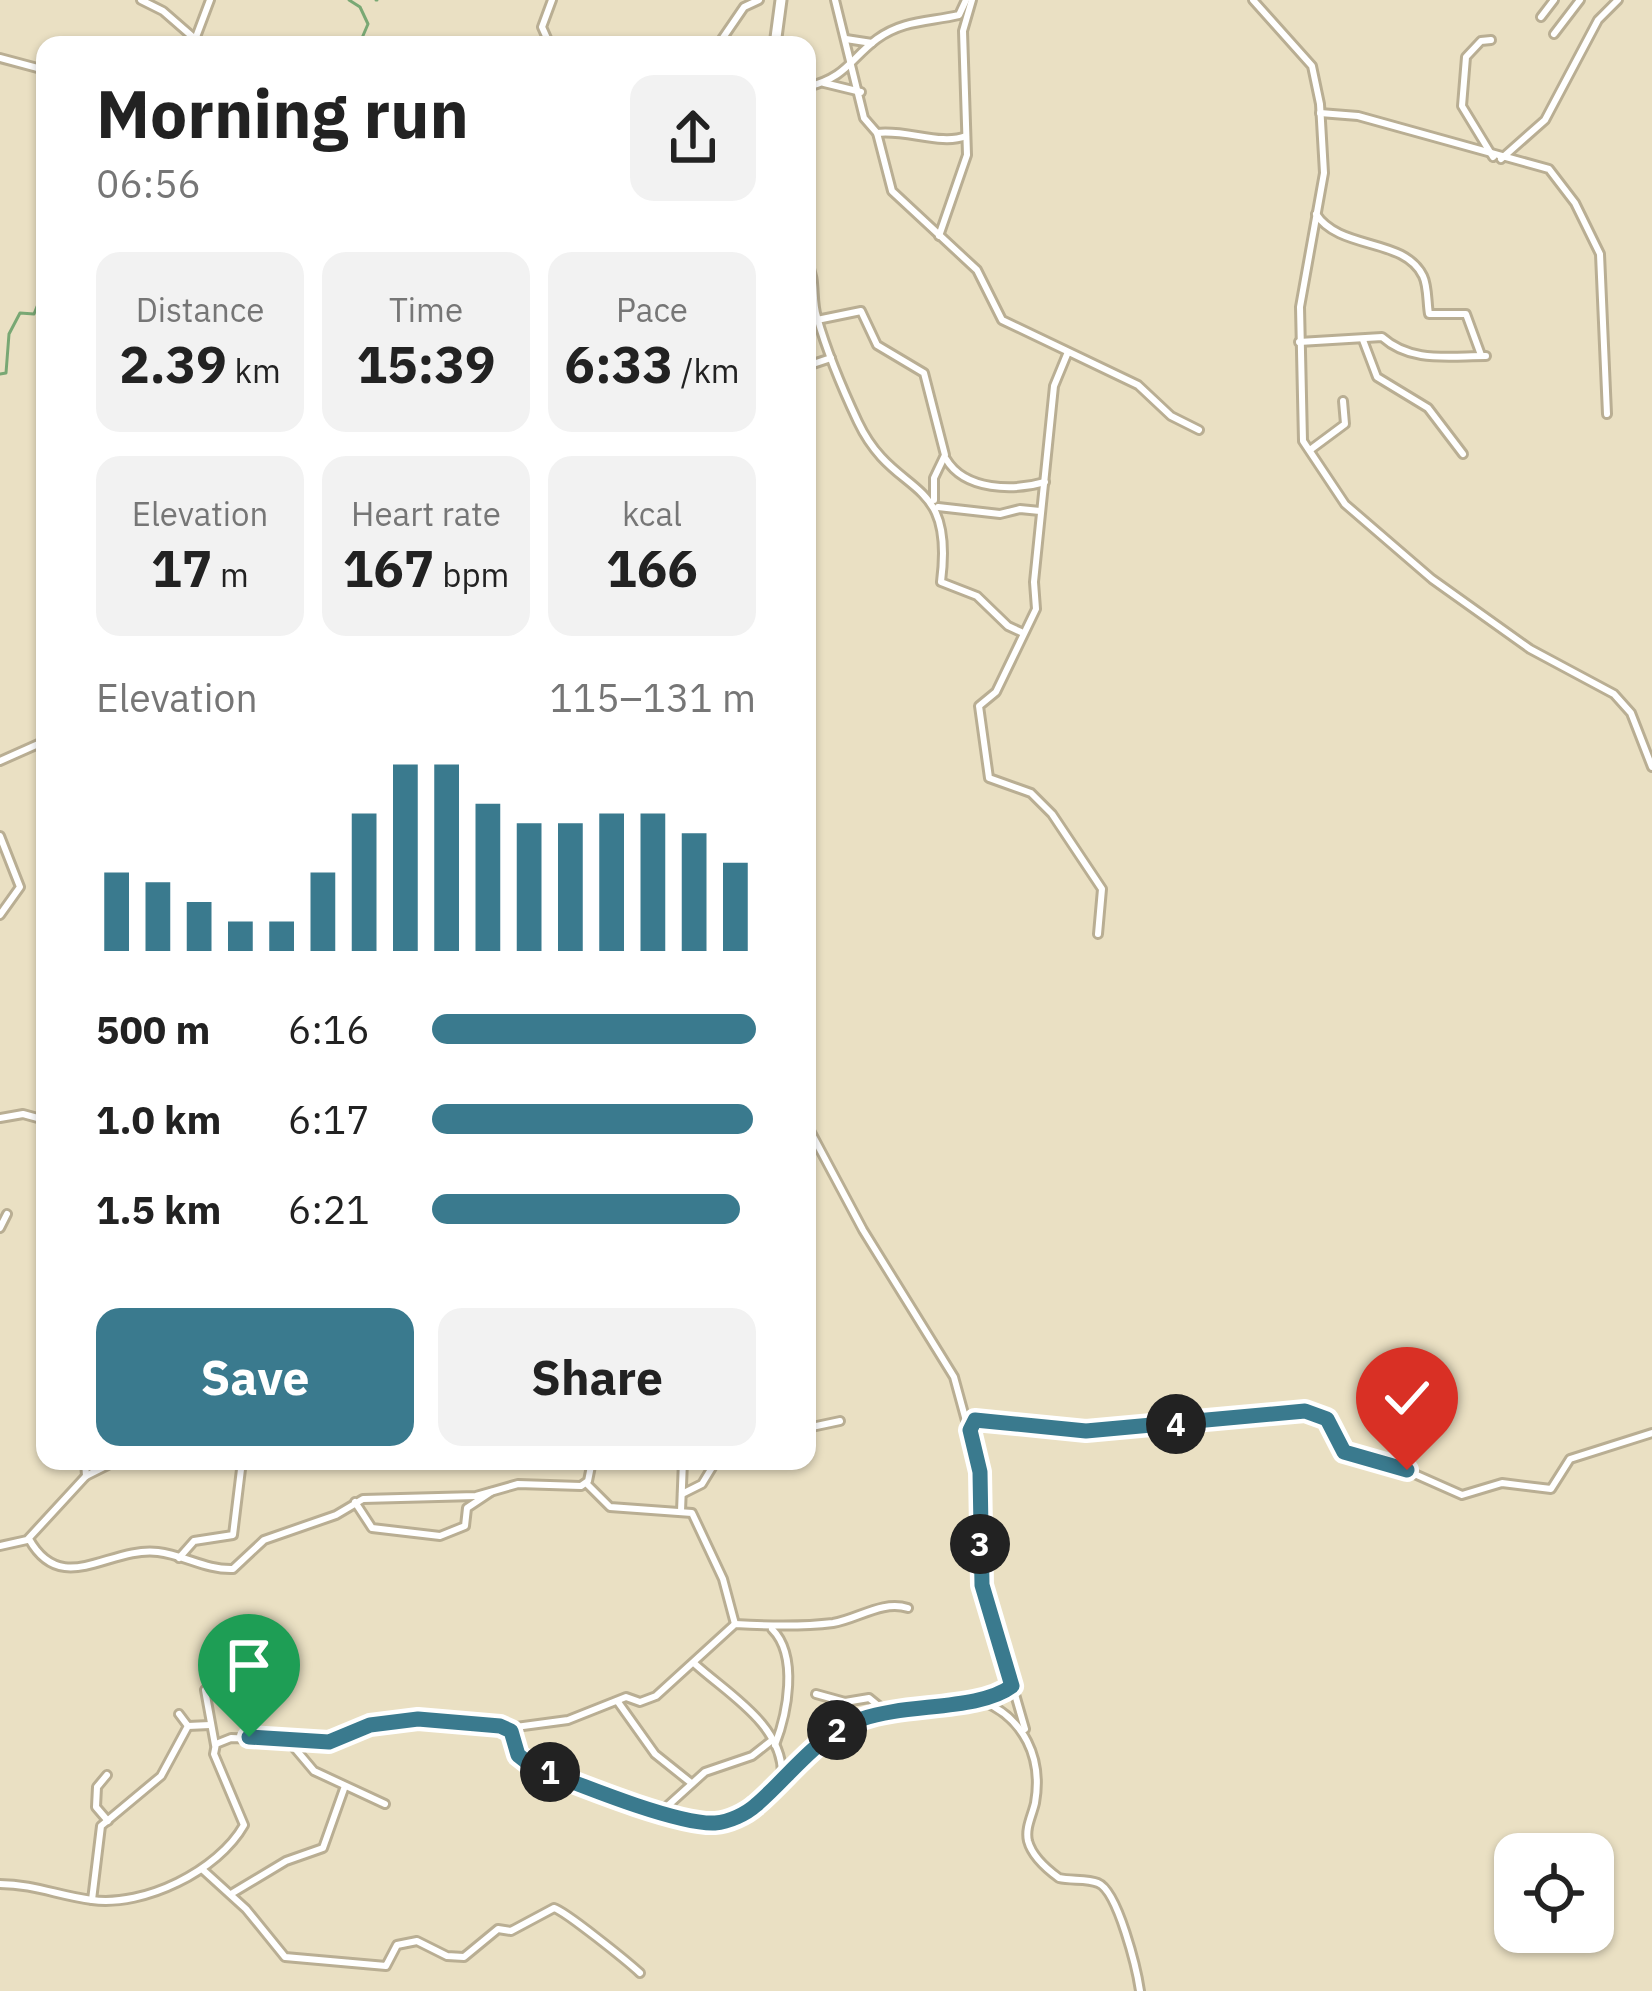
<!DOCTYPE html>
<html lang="en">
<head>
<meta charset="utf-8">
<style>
	body { margin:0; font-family:"IBM Plex Sans",sans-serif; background:#f2f2f2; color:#222; height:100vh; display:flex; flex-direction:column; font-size:45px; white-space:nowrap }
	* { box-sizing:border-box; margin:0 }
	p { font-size:39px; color:#767676 }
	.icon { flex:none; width:66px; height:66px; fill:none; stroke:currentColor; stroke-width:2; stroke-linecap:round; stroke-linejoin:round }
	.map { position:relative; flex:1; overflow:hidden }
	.side { position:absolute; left:36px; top:36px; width:780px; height:1434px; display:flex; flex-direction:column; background:#fff; border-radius:24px; box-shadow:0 3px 9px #0004 }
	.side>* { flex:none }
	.fabs { position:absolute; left:1494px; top:1833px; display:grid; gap:24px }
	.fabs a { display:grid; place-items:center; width:120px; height:120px; border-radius:24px; background:#fff; box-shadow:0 3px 9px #0004; font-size:60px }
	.pin { position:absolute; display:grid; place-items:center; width:102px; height:102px; color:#fff; margin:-123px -51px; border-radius:50% 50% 50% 0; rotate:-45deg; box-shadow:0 0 12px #0007 }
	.pin .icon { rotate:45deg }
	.km { position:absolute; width:60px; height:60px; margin:-30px; border-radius:50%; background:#222; color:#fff; font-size:33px; line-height:60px; text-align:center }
	.round { display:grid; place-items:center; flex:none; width:126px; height:126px; border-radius:24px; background:#f2f2f2 }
	.overview { display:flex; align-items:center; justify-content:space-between; height:204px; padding:0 60px }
	h1 { font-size:66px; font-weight:800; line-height:90px }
	.metrics { display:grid; grid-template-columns:repeat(3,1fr); gap:18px; height:204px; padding:12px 60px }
	.metrics div { display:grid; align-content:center; border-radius:24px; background:#f2f2f2; text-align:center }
	.metrics b { font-size:51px; font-weight:800 }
	.metrics small { font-size:33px; font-weight:400 }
	.metrics p { font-size:33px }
	.chart { height:336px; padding:24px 60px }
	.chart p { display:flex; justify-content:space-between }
	.chart svg { width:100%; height:216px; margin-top:12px; stroke:#3a7a8e; stroke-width:6 }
	.button { display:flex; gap:24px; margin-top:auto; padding:24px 60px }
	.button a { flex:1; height:138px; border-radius:24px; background:#3a7a8e; color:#fff; font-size:48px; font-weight:800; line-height:138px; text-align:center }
	.button a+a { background:#f2f2f2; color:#222 }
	ul { padding:0 60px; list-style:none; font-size:39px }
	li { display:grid; grid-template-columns:192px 144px 1fr; align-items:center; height:90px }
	li i { height:30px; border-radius:15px; background:#3a7a8e }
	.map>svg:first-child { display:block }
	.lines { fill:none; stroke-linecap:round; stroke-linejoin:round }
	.stream { stroke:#79a874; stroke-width:3 }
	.minor-casing { stroke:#b9ae93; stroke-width:12 }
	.tertiary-casing { stroke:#b9ae93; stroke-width:15 }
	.minor { stroke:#fff; stroke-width:6 }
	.tertiary { stroke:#fff; stroke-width:9 }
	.route-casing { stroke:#fff; stroke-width:24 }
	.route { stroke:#3a7a8e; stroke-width:15 }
</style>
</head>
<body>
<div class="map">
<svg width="1652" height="1991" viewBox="0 0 1652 1991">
	<rect width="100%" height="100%" fill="#eae0c3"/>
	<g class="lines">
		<g class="stream">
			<path d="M 349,0 L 360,7 L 368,24 L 359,45"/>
			<path d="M 376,0 L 377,0"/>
			<path d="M 0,374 L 6,373 L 9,334 L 20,313 L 34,314 L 45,287"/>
		</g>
		<g class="minor-casing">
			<g id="minor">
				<path d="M 141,0 L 163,11 L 194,38"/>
				<path d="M 835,0 L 864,118 L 877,133 L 892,191 L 977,270 L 1002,320 L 1138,385 L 1171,416 L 1199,430"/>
				<path d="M 1253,0 L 1312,66 L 1320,104 L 1324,173 L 1300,307 L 1303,441 L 1345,504 L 1432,579 L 1530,649 L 1614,694 L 1631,713 L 1652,767"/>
				<path d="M 1541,17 L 1554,0"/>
				<path d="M 1554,34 L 1580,0"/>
				<path d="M 846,39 L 872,43"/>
				<path d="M 1491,40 L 1481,41 L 1466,57 L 1462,106 L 1493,157"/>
				<path d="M 193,45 L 210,0"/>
				<path d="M 550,45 L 542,27 L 552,0"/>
				<path d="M 718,45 L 744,7 L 759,0"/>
				<path d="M 0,58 L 45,70"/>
				<path d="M 824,83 L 861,92"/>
				<path d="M 807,87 C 847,77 850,59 877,39 C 903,20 929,22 959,15 L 966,0"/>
				<path d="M 1320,113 L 1358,116 L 1549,169 L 1575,203 L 1600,254 L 1607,414"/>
				<path d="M 877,133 C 906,129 941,146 966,136"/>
				<path d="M 1501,159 L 1545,120 L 1598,20 L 1618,0"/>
				<path d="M 1316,214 C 1340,251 1404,237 1423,276 C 1428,286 1427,303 1429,314 L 1466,314 L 1481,355"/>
				<path d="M 939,236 L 967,155 L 963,31 L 972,0"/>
				<path d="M 807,262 C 817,280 811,298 817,317 C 827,352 842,388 858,422 C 895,500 955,472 941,582 L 977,596 L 1008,626 L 1021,632"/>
				<path d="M 817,320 L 861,311 L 877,345 L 924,373 L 945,455 L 934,478 L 934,500"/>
				<path d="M 1363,340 L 1377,377 L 1428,408 L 1463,454"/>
				<path d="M 1299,342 L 1382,337 C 1411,363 1448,356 1486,356"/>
				<path d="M 1068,352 L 1054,386 L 1034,582 L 1036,609 L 996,692 L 979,706 L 989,778 L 1031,793 L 1052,814 L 1102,889 L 1098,934"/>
				<path d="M 807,366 L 831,358"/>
				<path d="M 1310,450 L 1345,424 L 1343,401"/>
				<path d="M 946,459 C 965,491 1014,491 1045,482"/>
				<path d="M 938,507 L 1000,514 L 1020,509 L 1040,511"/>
				<path d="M 0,761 L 45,741"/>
				<path d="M 0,836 L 20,887 L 0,915"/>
				<path d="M 0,1118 L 23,1114 L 45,1120"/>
				<path d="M 0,1228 L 7,1214"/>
				<path d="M 807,1428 L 840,1421"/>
				<path d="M 971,1428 L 985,1418 L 1033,1429 L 1086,1431 L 1311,1412 L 1327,1419 L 1344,1452 L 1392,1464 L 1462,1495 L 1502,1483 L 1551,1489 L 1570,1459 L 1652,1433"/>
				<path d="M 85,1461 L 86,1476"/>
				<path d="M 586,1483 L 610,1507 L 692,1513 L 723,1579 L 735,1624"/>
				<path d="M 682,1494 L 702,1484 L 716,1461"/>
				<path d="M 355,1502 L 372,1528 L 440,1536 L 465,1526 L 467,1508 L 491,1492"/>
				<path d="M 681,1511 L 683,1461"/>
				<path d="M 29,1539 C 62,1598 109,1546 158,1552 C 184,1555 206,1570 233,1569 L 264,1540 L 336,1515 L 363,1499 L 476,1496 L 518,1484 L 581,1486 L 588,1481 L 592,1461"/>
				<path d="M 0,1546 L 27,1540 L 86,1476 L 116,1461"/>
				<path d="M 179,1558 L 194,1541 L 233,1535 L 242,1461"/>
				<path d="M 772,1629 C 799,1656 787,1714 775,1745"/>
				<path d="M 695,1664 C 728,1694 783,1725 782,1775"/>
				<path d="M 1012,1684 L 1025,1729"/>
				<path d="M 205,1690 L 215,1745"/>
				<path d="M 816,1694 L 845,1702 L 869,1698 L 886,1712"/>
				<path d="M 982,1701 C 1024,1718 1043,1758 1035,1803 C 1032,1816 1025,1828 1028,1841 C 1032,1856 1048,1870 1059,1878 C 1071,1881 1087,1878 1098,1883 C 1118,1891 1137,1970 1140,1991"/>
				<path d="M 618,1702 L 655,1754 L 690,1782"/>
				<path d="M 179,1714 L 188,1726 L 210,1725"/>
				<path d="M 508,1728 L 568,1720 L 626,1697 L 640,1702 L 656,1696 L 735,1624 C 769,1626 800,1627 833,1623 C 858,1619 882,1600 908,1608"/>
				<path d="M 287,1739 L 314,1771 L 385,1804"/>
				<path d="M 107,1775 L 97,1787 L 96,1807 L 108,1821"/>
				<path d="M 663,1810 L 705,1772 L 752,1756 L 771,1741"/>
				<path d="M 202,1869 L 246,1909 L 285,1957 L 386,1966 L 397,1945 L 417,1941 L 447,1956 L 464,1957 L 498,1929 L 511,1931 L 554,1908 C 565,1911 627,1961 640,1973"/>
				<path d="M 0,1884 C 33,1884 60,1896 92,1900 C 144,1907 218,1871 244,1825 L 214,1754 L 216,1744 L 231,1738 L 329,1742 L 370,1725 L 418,1719 L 500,1726 L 511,1731 L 518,1755 L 532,1766 C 573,1782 677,1826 716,1823 C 766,1818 807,1742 856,1721 C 895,1704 994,1709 1012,1682 L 982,1585 L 980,1472 L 954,1377 L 863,1230 L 807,1125"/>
				<path d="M 231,1894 L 286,1861 L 323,1848 L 345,1786"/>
				<path d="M 92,1900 L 101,1826 L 161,1776 L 188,1726"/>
			</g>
		</g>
		<g class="tertiary-casing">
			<path id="tertiary" d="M 775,45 L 781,0"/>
		</g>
		<use href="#minor" class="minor"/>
		<use href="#tertiary" class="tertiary"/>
	</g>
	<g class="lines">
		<g class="route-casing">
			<path id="route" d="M 249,1737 L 329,1742 L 370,1725 L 418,1719 L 500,1726 L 511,1731 L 518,1755 L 532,1766 C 573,1782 676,1825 715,1823 C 729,1822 746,1814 756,1805 C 791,1775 817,1735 862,1719 C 906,1703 979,1711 1012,1686 L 982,1585 L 980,1472 L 970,1430 L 975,1420 L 1086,1431 L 1305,1411 L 1327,1419 L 1344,1452 L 1407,1470"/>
		</g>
		<use href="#route" class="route"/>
	</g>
</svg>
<div class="fabs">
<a><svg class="icon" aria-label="locate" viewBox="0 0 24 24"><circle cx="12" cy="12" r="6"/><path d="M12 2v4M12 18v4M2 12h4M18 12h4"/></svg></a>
</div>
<div class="pin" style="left:249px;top:1737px;background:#1e9e55"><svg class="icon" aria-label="arrive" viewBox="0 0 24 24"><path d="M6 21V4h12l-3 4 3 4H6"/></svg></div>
<div class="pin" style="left:1407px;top:1470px;background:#d93025"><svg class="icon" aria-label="check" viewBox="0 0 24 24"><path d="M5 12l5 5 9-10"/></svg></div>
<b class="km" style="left:550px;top:1772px">1</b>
<b class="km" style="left:837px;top:1730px">2</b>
<b class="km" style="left:980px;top:1544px">3</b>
<b class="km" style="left:1176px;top:1424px">4</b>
<section class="side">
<div class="overview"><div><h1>Morning run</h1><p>06:56</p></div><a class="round"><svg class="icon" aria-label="share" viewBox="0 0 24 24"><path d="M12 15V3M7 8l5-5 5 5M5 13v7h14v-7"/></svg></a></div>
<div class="metrics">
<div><p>Distance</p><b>2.39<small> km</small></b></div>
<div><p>Time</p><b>15:39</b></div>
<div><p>Pace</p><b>6:33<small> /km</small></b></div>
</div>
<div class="metrics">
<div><p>Elevation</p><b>17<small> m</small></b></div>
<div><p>Heart rate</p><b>167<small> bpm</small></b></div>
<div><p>kcal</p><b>166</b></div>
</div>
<div class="chart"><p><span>Elevation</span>115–131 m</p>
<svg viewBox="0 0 160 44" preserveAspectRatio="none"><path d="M5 44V28M15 44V30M25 44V34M35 44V38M45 44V38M55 44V28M65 44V16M75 44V6M85 44V6M95 44V14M105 44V18M115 44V18M125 44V16M135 44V16M145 44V20M155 44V26"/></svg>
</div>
<ul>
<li><b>500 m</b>6:16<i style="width:100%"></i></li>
<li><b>1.0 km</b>6:17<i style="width:99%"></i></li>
<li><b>1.5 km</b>6:21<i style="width:95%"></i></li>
</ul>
<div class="button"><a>Save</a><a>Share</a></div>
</section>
</div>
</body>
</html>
